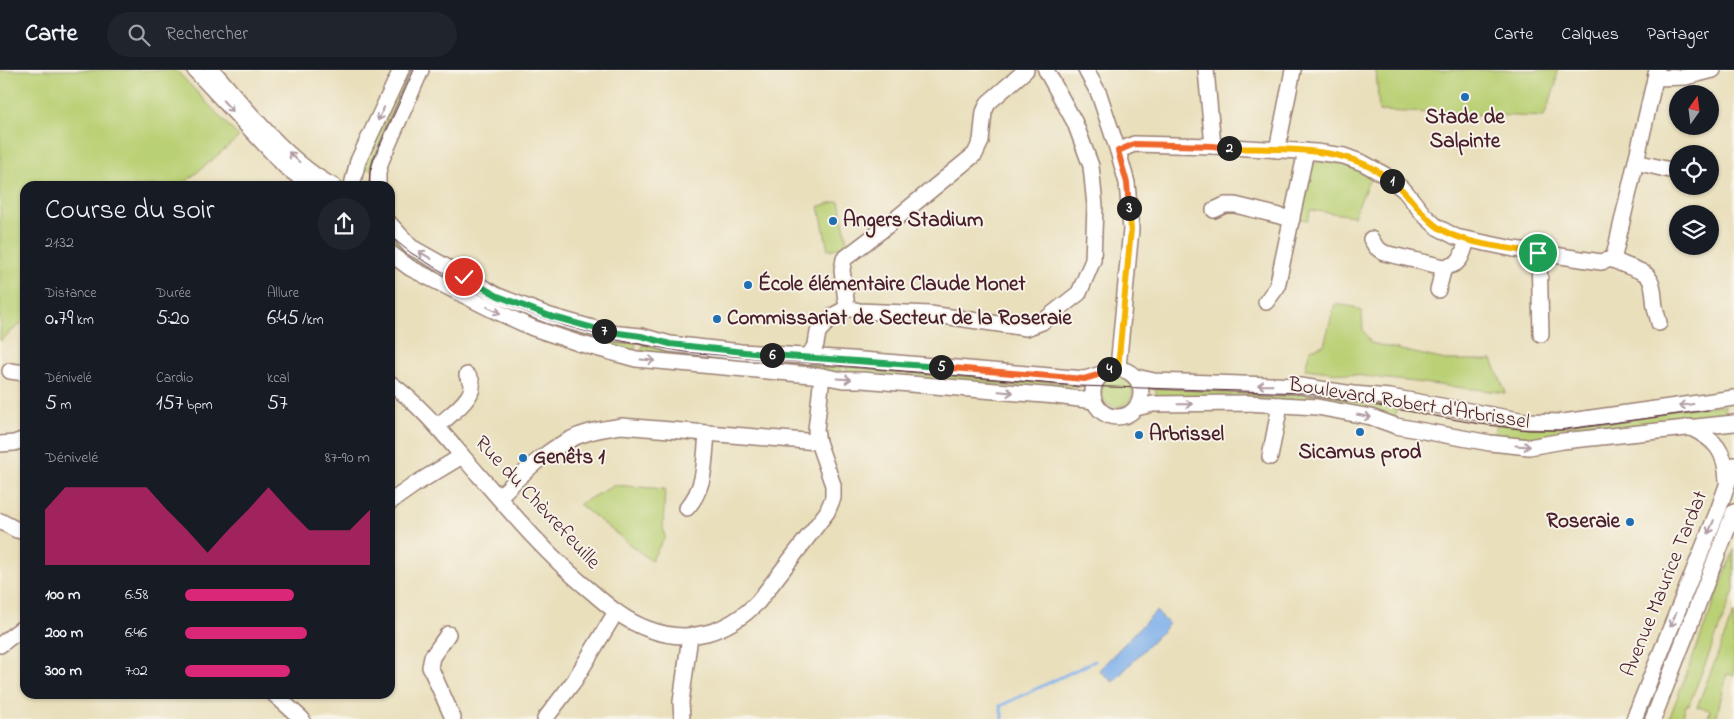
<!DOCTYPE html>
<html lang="fr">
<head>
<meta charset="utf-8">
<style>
	body { margin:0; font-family:"Indie Flower",sans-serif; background:#20242c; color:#f1f3f6; height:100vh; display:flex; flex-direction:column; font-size:19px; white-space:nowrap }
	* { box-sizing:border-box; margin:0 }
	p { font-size:16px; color:#9ea1a6 }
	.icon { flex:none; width:28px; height:28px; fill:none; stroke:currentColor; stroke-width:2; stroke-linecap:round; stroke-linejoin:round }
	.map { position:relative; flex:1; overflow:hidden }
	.panel { position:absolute; left:20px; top:111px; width:375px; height:518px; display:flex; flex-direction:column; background:#171b24; border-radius:15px; box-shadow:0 1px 4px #0004 }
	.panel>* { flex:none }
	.needle { width:32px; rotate:14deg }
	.tools { position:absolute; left:1669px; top:15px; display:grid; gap:10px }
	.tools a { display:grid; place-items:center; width:50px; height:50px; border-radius:50%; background:#171b24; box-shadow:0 1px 4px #0004; font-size:25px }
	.pin { position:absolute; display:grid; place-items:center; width:42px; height:42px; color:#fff; margin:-21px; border:2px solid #fff; border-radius:50%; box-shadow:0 1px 5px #0007 }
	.km { position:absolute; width:25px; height:25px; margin:-12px; border-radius:50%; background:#222; color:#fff; font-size:14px; line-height:25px; text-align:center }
	.round { display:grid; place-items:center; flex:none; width:52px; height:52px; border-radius:26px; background:#20242c }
	.head { display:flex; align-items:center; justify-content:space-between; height:85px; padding:0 25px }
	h1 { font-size:28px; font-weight:600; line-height:38px }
	.stats { display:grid; grid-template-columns:repeat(3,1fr); gap:8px; height:85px; padding:5px 25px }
	.stats div { display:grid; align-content:center }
	.stats b { font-size:21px; font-weight:600 }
	.stats small { font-size:14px; font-weight:400 }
	.stats p { font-size:14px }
	.chart { height:140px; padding:10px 25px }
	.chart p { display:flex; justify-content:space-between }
	.chart svg { width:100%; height:90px; margin-top:5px; fill:#db2777; opacity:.7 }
	ul { padding:0 25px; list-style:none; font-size:16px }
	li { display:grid; grid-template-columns:80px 60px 1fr; align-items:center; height:38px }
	li i { height:12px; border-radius:6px; background:#db2777 }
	header { display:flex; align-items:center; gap:30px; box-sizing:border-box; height:70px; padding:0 25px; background:#171b24; border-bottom:1px solid #363941 }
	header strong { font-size:24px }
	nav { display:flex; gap:28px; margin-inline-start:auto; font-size:18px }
	.search { width:350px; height:45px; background:#20242c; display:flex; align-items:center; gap:12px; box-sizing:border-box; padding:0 18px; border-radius:28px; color:#9ea1a6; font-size:19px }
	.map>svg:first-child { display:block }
	.green { fill:#bad075; stroke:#827850 }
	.water { fill:#7fb0eb; stroke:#64688b }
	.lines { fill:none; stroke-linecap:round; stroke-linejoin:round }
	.stream { stroke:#7fb0eb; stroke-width:3 }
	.minor-casing { stroke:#9a7f73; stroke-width:18 }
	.minor { stroke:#fff; stroke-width:15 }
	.tram { stroke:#4a1f2b; stroke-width:1 }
	.oneway { stroke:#ae9aa0 }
	.split-1-casing { stroke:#fff; stroke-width:10 }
	.split-2-casing { stroke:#fff; stroke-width:10 }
	.split-3-casing { stroke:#fff; stroke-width:10 }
	.split-4-casing { stroke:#fff; stroke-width:10 }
	.split-5-casing { stroke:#fff; stroke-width:10 }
	.split-6-casing { stroke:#fff; stroke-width:10 }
	.split-7-casing { stroke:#fff; stroke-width:10 }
	.split-8-casing { stroke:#fff; stroke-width:10 }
	.split-1 { stroke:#f5b400; stroke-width:6 }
	.split-2 { stroke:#f5b400; stroke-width:6 }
	.split-3 { stroke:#f0652b; stroke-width:6 }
	.split-4 { stroke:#f5b400; stroke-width:6 }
	.split-5 { stroke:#f0652b; stroke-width:6 }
	.split-6 { stroke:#22a559; stroke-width:6 }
	.split-7 { stroke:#22a559; stroke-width:6 }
	.split-8 { stroke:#22a559; stroke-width:6 }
	.poi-dot { fill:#1f6fb2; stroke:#f7f3e8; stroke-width:2 }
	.labels { text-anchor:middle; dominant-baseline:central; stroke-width:4; stroke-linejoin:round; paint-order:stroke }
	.poi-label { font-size:21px; font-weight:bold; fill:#4a1f2b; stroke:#f7f3e8; text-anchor:start }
	.street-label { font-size:21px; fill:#4a1f2b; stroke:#f7f3e8 }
</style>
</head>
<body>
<header>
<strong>Carte</strong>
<div class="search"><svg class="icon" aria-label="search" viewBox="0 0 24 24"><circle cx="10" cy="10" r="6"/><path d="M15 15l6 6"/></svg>Rechercher</div>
<nav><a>Carte</a><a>Calques</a><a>Partager</a></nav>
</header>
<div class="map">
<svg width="1734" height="649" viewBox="0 0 1734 649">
	<rect width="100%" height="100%" fill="#f7f3e8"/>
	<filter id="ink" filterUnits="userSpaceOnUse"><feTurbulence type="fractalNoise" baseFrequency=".02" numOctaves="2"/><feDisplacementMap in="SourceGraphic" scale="10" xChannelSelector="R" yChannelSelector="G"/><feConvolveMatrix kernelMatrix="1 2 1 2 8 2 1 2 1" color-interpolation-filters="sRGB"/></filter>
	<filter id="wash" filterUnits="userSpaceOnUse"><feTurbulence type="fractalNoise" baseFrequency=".0096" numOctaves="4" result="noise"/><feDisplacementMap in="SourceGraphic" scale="20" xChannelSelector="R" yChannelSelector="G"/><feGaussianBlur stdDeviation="1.12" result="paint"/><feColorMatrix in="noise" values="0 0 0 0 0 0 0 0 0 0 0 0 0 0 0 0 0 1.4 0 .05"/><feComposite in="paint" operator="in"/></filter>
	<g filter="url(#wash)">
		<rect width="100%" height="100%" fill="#e9dfbb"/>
		<g class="green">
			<path d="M 0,0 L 176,0 L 239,67 L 181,116 L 25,116 L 25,250 L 0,271 Z"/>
			<path d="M 405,0 L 417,0 L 373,100 L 362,98 Z"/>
			<path d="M 1376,0 L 1557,0 L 1556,14 L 1544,47 L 1379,41 Z"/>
			<path d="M 1320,90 L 1339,93 L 1374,107 L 1368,113 L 1354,146 L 1310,140 L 1308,150 L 1300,149 L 1312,96 L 1314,93 Z"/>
			<path d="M 839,131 L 848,176 L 828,180 L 819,136 Z"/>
			<path d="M 390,165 L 410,181 L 604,265 L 636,273 L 634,281 L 591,270 L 525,249 L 427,201 L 390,176 Z"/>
			<path d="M 1335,234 L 1354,237 L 1362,242 L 1363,260 L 1371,273 L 1445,290 L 1492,290 L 1506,323 L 1305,299 L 1310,279 L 1324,275 Z"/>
			<path d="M 643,274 L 841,295 L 841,303 L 641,282 Z"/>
			<path d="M 847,295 L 1076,314 L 1075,322 L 846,303 Z"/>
			<circle cx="1117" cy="321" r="16"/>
			<path d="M 1156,317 L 1327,323 L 1397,336 L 1395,347 L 1320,333 L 1156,327 Z"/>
			<path d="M 1724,335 L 1725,346 C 1692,350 1660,355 1627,359 C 1580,366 1541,371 1494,364 L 1496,353 Z"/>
			<path d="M 615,415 L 665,419 L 663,457 L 665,467 L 651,491 L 579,434 Z"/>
			<path d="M 1734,480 L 1734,521 L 1689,635 L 1686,635 L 1682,649 L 1669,649 Z"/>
			<path d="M 1734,542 L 1734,605 L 1727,604 L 1716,649 L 1708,649 L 1710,640 L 1697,637 Z"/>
		</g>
		<path class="water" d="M 1156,541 L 1169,554 L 1113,612 L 1099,600 Z"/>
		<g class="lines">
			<path class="stream" d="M 1003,649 L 1000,636 L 1095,591"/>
		</g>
	</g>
	<g filter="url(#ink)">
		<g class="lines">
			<g class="minor-casing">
				<g id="minor">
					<path d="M 195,0 L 285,96 L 311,116"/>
					<path d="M 212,0 C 245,37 289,94 333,116"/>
					<path d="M 1086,0 L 1099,24 L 1118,81 L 1127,113 L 1131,159 L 1118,298"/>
					<path d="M 1206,0 L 1213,76"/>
					<path d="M 1655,8 L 1686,7 L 1713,0"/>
					<path d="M 1277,80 L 1293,0"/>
					<path d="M 1118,81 L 1134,74 L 1213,76 L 1316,82 L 1344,86 L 1363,93 L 1385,105 L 1405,121 L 1424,145 L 1437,157 L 1456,167 L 1514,179 L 1601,192 L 1612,189 L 1615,182 L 1657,0"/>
					<path d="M 1636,92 L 1678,102"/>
					<path d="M 352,115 L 358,91 L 401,0"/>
					<path d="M 378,116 L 378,103 L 381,91 L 421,0"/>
					<path d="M 1214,140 L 1225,135 L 1235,135 L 1292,149"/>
					<path d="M 390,154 L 411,177 L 498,226 L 550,246 L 610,263 L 641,266 L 670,274 L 741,282 L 851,289 L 1085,309 L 1101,304"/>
					<path d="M 1371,169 L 1376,177 L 1384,183 L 1444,197 C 1462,195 1462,185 1467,170"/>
					<path d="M 390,183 L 410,198 L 491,239 L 533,258 L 578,273 L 636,289 L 822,306 L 843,310 L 862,310 L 1056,326 L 1094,331"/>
					<path d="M 1539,183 L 1541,264"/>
					<path d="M 1612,189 C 1622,195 1632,197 1642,202 C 1655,208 1653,225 1655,237 C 1656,242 1658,248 1659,253"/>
					<path d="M 1438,220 L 1444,197"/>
					<path d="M 1266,232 L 1277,217 L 1306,81"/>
					<path d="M 847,238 L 859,241 L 930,244 L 1026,258 L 1042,252 L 1079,223 L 1093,190 L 1095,136 L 1091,96 L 1075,53 L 1046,0"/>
					<path d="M 808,287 L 816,274 L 818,262 L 834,245 L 847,238 L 842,200 L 844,189 L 882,160 L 975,84 L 981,71 L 984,42 L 988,33 L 1026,0"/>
					<circle cx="1117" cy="323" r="24"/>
					<path d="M 10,301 L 25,303"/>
					<path d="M 1136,307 L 1154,311 L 1300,316 L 1353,324 L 1390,327 L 1525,351 L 1563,352 L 1734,328"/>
					<path d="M 390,313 C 420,335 440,360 464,388 C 504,434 544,483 592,522 C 609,537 626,551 648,559 C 690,575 728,562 758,532 L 827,442 L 833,428 L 833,415 L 818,372 L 816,360 L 822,306"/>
					<path d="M 1136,338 L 1153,334 L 1247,333 L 1317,337 L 1371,347 L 1396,356 L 1490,373 L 1529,377 L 1563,371 L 1734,353"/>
					<path d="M 438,356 C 450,344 485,322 467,305"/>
					<path d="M 1689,357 C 1715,369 1726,381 1727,411"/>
					<path d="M 0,374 L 14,373 L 25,369"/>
					<path d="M 1270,387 L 1280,335"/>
					<path d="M 499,427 C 524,402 554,371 590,362 C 600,359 611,358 621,356 L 818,372"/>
					<path d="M 390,432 L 417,413 L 462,386"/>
					<path d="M 687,438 C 706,417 704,392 707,364"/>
					<path d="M 0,451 L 17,460 L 25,462"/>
					<path d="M 448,564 L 432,587 L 430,597 L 453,648"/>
					<path d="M 0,575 L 25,556"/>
					<path d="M 274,624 L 302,649"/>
					<path d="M 545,649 L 574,611 L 616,542"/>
					<path d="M 682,649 L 681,632 L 690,566"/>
					<path d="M 1634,649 L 1719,438 L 1734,395"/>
					<path d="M 1653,649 L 1734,442"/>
				</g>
			</g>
			<use href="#minor" class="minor"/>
			<g class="tram">
				<path d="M 369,116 L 370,102 L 374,89 L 414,0"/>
				<path d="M 390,166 L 411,183 L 441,201 L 492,227 L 529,243 L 566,256 L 617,270 L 685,282 L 1078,316 L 1305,323 L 1480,354 L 1528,360 L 1559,360 L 1708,340"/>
			</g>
		</g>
		<defs><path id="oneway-shaft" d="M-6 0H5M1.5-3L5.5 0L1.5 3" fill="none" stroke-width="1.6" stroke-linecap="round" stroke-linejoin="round" transform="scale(1.25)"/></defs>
		<g class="oneway">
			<use href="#oneway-shaft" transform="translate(228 36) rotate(47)"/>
			<use href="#oneway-shaft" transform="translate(381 44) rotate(115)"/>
			<use href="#oneway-shaft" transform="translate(294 87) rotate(-137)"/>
			<use href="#oneway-shaft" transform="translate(425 185) rotate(-149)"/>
			<use href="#oneway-shaft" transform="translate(494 240) rotate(25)"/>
			<use href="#oneway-shaft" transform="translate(648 290) rotate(4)"/>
			<use href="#oneway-shaft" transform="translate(844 309) rotate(3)"/>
			<use href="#oneway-shaft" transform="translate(1265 315) rotate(-179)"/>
			<use href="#oneway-shaft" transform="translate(1006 322) rotate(5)"/>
			<use href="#oneway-shaft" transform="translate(1185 334) rotate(-1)"/>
			<use href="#oneway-shaft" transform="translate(1686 335) rotate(172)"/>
			<use href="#oneway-shaft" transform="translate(1364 346) rotate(12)"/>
			<use href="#oneway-shaft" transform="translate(1523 376) rotate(4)"/>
			<use href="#oneway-shaft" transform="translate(1711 457) rotate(113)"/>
			<use href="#oneway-shaft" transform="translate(1673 550) rotate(112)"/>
		</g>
	</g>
	<g class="lines" filter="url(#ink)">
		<g class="split-1-casing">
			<path id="split-1" d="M 1392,111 C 1409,124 1419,142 1435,155 C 1458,174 1509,178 1538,183"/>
		</g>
		<g class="split-2-casing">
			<path id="split-2" d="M 1229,78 C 1285,80 1346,74 1392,111"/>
		</g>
		<g class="split-3-casing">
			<path id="split-3" d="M 1129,138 L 1127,113 L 1118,81 L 1134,74 L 1213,76 L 1229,78"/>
		</g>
		<g class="split-4-casing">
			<path id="split-4" d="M 1109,299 L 1118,298 L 1131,159 L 1129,138"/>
		</g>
		<g class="split-5-casing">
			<path id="split-5" d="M 941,297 L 1084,309 L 1101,304 L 1109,299"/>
		</g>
		<g class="split-6-casing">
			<path id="split-6" d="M 772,285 L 941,297"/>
		</g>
		<g class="split-7-casing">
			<path id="split-7" d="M 604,261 L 641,266 L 670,274 L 772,285"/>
		</g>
		<g class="split-8-casing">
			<path id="split-8" d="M 464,207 L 498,226 L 550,246 L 604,261"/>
		</g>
		<use href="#split-1" class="split-1"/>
		<use href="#split-2" class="split-2"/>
		<use href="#split-3" class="split-3"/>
		<use href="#split-4" class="split-4"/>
		<use href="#split-5" class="split-5"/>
		<use href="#split-6" class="split-6"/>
		<use href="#split-7" class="split-7"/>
		<use href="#split-8" class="split-8"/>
	</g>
	<g class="poi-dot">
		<circle cx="1465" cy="27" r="5"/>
		<circle cx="833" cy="151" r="5"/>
		<circle cx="748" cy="215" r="5"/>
		<circle cx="717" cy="249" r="5"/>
		<circle cx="1360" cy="362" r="5"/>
		<circle cx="1139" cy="365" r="5"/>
		<circle cx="523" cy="388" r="5"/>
		<circle cx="1630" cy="452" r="5"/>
	</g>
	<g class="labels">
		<g class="poi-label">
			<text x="1465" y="48" text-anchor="middle">Stade de<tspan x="1465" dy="24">Salpinte</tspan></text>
			<text x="843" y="151">Angers Stadium</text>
			<text x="758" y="215">École élémentaire Claude Monet</text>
			<text x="727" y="249">Commissariat de Secteur de la Roseraie</text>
			<text x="1149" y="365">Arbrissel</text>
			<text x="1360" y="383" text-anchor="middle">Sicamus prod</text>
			<text x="533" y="388">Genêts 1</text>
			<text x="1620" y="452" text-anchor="end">Roseraie</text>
		</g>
		<g class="street-label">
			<text transform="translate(1409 334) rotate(9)">Boulevard Robert d'Arbrissel</text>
			<text transform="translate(537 433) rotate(47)">Rue du Chèvrefeuille</text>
			<text transform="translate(1665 514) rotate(-68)">Avenue Maurice Tardat</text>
		</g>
	</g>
</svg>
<div class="tools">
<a><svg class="needle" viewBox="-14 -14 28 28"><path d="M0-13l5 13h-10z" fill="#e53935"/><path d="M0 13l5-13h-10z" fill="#9ea1a6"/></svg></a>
<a><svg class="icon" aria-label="locate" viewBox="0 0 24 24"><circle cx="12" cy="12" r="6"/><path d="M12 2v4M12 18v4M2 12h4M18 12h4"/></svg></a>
<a><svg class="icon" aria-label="layers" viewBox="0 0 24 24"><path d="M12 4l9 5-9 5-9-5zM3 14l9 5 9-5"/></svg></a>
</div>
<div class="pin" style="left:1538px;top:183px;background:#1e9e55"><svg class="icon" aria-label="arrive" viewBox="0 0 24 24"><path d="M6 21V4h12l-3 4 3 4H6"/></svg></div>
<div class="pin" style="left:464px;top:207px;background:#d93025"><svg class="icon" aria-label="check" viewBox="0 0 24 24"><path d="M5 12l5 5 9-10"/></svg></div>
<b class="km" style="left:1392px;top:111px">1</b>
<b class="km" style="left:1229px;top:78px">2</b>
<b class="km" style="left:1129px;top:138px">3</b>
<b class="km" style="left:1109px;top:299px">4</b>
<b class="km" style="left:941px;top:297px">5</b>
<b class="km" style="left:772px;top:285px">6</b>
<b class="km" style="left:604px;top:261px">7</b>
<section class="panel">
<div class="head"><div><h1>Course du soir</h1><p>21:32</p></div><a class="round"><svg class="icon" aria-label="share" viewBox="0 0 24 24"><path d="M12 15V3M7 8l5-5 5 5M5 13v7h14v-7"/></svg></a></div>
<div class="stats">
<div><p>Distance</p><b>0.79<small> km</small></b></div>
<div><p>Durée</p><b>5:20</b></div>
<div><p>Allure</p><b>6:45<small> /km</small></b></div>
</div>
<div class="stats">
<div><p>Dénivelé</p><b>5<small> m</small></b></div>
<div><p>Cardio</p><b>157<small> bpm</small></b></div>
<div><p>kcal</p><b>57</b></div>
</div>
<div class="chart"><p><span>Dénivelé</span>87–90 m</p>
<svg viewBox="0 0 160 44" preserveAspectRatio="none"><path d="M0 44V17L10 6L20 6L30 6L40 6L50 6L60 17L70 27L80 38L90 27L100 17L110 6L120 17L130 27L140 27L150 27L160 17V44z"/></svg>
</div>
<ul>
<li><b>100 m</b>6:58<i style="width:59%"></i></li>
<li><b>200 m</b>6:46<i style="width:66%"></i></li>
<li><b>300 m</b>7:02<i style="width:57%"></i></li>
</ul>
</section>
</div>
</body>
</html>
